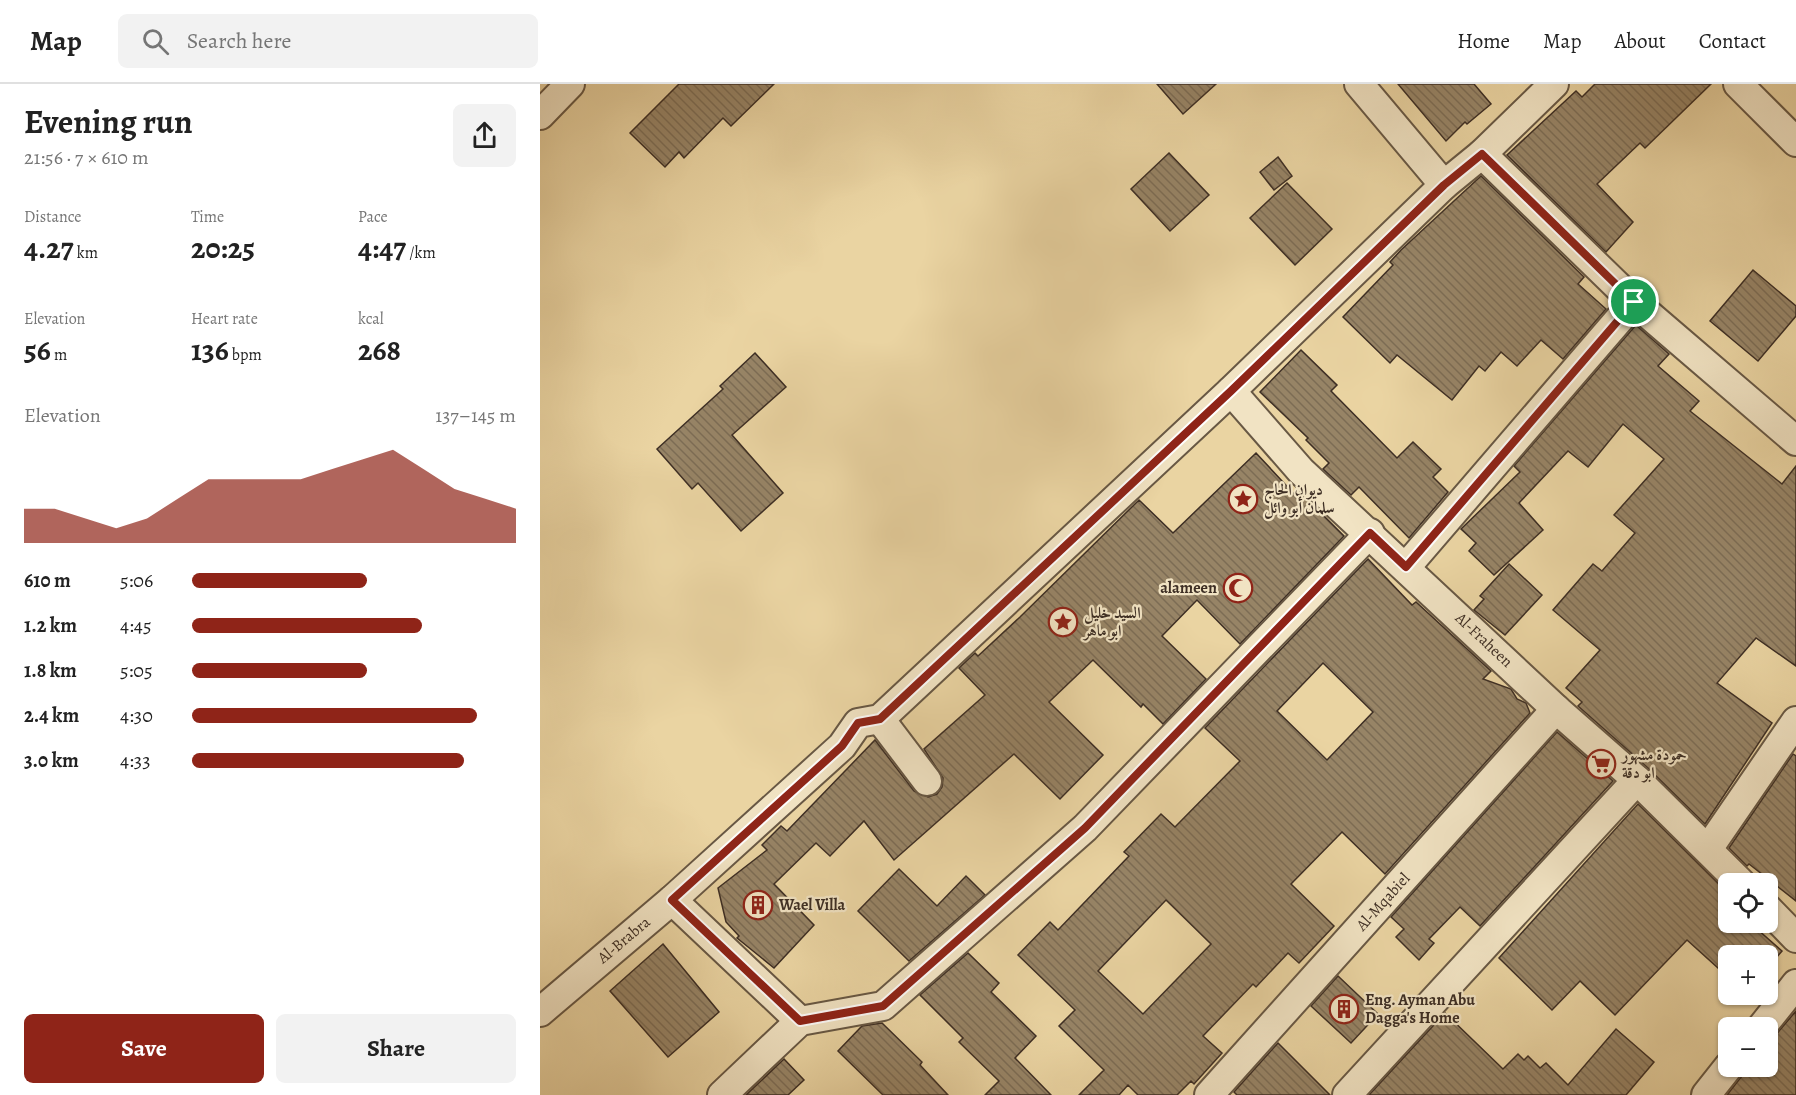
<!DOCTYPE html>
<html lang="en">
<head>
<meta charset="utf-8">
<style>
	body { margin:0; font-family:Alegreya,Amiri,serif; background:#f2f2f2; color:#222; height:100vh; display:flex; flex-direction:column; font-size:22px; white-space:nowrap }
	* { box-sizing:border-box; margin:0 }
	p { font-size:20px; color:#767676 }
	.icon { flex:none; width:33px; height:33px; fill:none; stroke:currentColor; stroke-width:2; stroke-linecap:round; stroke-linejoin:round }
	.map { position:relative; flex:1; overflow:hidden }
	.side { display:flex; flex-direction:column; background:#fff; width:540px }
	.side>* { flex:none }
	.buttons { position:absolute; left:1178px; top:789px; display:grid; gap:12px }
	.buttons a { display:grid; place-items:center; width:60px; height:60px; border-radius:9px; background:#fff; box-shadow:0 2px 4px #0004; font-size:30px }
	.pin { position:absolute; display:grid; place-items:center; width:51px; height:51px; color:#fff; margin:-26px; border:3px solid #fff; border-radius:50%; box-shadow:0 2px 6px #0007 }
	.round { display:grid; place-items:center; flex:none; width:63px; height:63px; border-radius:9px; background:#f2f2f2 }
	.overview { display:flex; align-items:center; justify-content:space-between; height:102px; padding:0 24px }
	h1 { font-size:33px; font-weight:600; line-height:45px }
	.stats { display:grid; grid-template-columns:repeat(3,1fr); gap:9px; height:102px; padding:6px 24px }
	.stats div { display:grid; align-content:center }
	.stats b { font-size:30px; font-weight:600 }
	.stats small { font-size:16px; font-weight:400 }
	.stats p { font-size:16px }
	.chart { height:168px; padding:12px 24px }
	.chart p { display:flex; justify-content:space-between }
	.chart svg { width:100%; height:108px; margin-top:6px; fill:#8f2418; opacity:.7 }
	.cta { display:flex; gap:12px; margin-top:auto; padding:12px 24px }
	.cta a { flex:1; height:69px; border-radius:9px; background:#8f2418; color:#fff; font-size:24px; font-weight:600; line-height:69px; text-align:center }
	.cta a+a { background:#f2f2f2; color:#222 }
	ul { padding:0 24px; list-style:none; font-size:20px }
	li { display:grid; grid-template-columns:96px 72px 1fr; align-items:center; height:45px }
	li i { height:15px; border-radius:8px; background:#8f2418 }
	header { display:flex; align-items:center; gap:36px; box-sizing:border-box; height:84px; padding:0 30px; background:#fff; border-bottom:2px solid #e0e0e0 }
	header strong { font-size:28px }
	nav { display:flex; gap:33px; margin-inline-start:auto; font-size:21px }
	.search { width:420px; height:54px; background:#f2f2f2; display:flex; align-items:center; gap:15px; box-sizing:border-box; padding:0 21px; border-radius:9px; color:#767676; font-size:22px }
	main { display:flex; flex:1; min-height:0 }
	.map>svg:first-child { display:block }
	.building { fill:url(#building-back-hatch); stroke:#3d2e24; stroke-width:1.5; fill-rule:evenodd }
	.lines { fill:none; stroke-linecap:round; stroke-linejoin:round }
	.minor-casing { stroke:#685844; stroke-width:32 }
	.minor { stroke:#f1e3c3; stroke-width:28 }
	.route-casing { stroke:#fff; stroke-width:12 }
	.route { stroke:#8f2418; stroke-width:8 }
	.labels { text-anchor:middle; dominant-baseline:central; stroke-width:4.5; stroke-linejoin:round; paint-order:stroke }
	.poi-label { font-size:16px; font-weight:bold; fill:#3d2e24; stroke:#f1e3c3; text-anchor:start }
	.street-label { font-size:16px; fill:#3d2e24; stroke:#f1e3c3 }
</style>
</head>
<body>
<header>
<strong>Map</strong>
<div class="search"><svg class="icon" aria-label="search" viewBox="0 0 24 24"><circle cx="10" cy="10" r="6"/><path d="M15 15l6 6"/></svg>Search here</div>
<nav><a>Home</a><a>Map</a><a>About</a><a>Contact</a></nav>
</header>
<main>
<section class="side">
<div class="overview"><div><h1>Evening run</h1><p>21:56 · 7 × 610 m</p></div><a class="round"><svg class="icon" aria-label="share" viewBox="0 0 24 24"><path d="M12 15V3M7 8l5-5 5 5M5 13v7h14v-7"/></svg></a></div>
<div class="stats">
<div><p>Distance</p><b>4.27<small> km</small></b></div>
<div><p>Time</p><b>20:25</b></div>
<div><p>Pace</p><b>4:47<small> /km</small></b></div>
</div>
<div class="stats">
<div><p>Elevation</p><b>56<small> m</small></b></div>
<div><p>Heart rate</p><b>136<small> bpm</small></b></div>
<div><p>kcal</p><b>268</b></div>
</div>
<div class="chart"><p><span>Elevation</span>137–145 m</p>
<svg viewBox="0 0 160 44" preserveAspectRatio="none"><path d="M0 44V30L10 30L20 34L30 38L40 34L50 26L60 18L70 18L80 18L90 18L100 14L110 10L120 6L130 14L140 22L150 26L160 30V44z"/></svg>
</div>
<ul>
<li><b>610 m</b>5:06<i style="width:54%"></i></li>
<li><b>1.2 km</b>4:45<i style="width:71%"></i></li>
<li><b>1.8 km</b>5:05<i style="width:54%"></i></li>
<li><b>2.4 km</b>4:30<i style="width:88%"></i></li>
<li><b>3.0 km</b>4:33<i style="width:84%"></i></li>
</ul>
<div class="cta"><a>Save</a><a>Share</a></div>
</section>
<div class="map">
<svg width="1256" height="1011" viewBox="0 0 1256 1011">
	<defs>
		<pattern id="building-back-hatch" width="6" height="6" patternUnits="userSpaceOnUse" patternTransform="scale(1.5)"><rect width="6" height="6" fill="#978466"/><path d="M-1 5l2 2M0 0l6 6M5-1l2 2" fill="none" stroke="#7c6c54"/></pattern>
	</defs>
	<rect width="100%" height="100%" fill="#ead4a2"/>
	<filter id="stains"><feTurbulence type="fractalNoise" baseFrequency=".00333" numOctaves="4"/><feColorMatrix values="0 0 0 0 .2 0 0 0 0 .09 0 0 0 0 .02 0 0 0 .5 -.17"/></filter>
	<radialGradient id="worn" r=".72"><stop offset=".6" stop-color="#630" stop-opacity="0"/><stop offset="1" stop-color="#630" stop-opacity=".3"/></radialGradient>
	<g class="building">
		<path d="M 139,0 L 234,0 L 191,42 L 183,34 L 144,74 L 139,68 L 125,83 L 90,49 Z"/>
		<path d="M 617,0 L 676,0 L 643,30 Z"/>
		<path d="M 858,0 L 934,0 L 951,20 L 927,40 L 925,38 L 906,57 Z"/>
		<path d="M 1055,0 L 1171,0 L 1105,64 L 1100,59 L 1057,100 L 1093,138 L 1066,168 L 967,71 L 1036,7 L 1042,13 Z"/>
		<path d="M 629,69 L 669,111 L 630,147 L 591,105 Z"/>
		<path d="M 738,73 L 752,92 L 734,106 L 720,88 Z"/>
		<path d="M 941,92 L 1044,193 L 1038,200 L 1066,225 L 1023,275 L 1001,256 L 977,282 L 961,268 L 945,287 L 939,282 L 912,316 L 857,271 L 850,279 L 803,233 L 853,181 L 850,178 L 861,166 Z"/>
		<path d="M 747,99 L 792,145 L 755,181 L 710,134 Z"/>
		<path d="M 1213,186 L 1256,222 L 1256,232 L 1218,277 L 1170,237 Z"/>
		<path d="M 1096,241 L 1129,270 L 1118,282 L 1159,317 L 1150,327 L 1242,400 L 1256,382 L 1256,582 L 1216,554 L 1177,599 L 1232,639 L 1165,740 L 1108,684 L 1038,622 L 1042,618 L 1026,604 L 1060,566 L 1013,526 L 1053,480 L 1062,487 L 1095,449 L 1074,431 L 1124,375 L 1083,340 L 1048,383 L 1028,367 L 979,419 L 1003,446 L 954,491 L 929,467 L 936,459 L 921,445 L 980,388 L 974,382 Z"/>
		<path d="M 761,266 L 797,301 L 791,307 L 857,374 L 873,358 L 901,385 L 893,393 L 908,408 L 869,454 L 819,403 L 811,411 L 783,385 L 789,379 L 766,356 L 768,354 L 720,308 Z"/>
		<path d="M 215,269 L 246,303 L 192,351 L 243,409 L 201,447 L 158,399 L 152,405 L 117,365 L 183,305 L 180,302 Z"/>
		<path d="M 716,369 L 756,412 L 760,408 L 804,452 L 700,560 L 657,516 L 622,552 L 666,595 L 623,640 L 603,620 L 601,623 L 553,576 L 509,618 L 563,671 L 520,715 L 474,670 L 354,776 L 324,737 L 290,772 L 276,759 L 234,800 L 274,841 L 234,884 L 197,854 L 199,852 L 186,838 L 178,804 L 227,766 L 222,761 L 241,742 L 247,747 L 335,656 L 374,707 L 388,713 L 397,710 L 402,703 L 403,694 L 384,665 L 445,611 L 419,584 L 435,569 L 438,572 L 480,533 L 599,416 L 633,449 Z"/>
		<path d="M 828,475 L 872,521 L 876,518 L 951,587 L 943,595 L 971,605 L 977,615 L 986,619 L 990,629 L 845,790 L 802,748 L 751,800 L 794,842 L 759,879 L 748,869 L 716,903 L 713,900 L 663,952 L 682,969 L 654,1000 L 651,997 L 637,1011 L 598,1011 L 588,1001 L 579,1011 L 539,1011 L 564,986 L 519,942 L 535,926 L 478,871 L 510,838 L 518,846 L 589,772 L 584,768 L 621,730 L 635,743 L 700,677 L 665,644 ZM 783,579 L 833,628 L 787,676 L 737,627 ZM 626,816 L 671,860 L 603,930 L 558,887 Z"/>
		<path d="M 969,480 L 1002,511 L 965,551 L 934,526 L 944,515 L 940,512 Z"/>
		<path d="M 1017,648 L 1073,697 L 940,842 L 920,823 L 889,855 L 894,859 L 879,876 L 856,853 L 864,845 L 851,833 Z"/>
		<path d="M 1253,670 L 1256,672 L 1256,817 L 1209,780 L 1207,782 L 1189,764 Z"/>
		<path d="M 1098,720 L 1188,809 L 1188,838 L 1209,838 L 1242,867 L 1227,884 L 1227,872 L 1188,872 L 1188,893 L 1147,856 L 1075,931 L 1040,897 L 1012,926 L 959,874 Z"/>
		<path d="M 359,785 L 397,822 L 426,792 L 445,811 L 369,877 L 318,827 Z"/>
		<path d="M 123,860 L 179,928 L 128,973 L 70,907 Z"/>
		<path d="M 428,869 L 459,899 L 451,908 L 496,952 L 475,974 L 511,1011 L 445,1011 L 459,997 L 419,958 L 423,954 L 380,911 Z"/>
		<path d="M 798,892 L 838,930 L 811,959 L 771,922 Z"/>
		<path d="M 1256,927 L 1256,1011 L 1187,1011 L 1202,992 L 1205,982 L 1227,982 L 1227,961 Z"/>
		<path d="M 905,929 L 963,985 L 978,970 L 984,976 L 988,972 L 1000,984 L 1006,979 L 1028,1001 L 1076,945 L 1114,978 L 1086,1011 L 829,1011 Z"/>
		<path d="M 342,939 L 382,978 L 380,981 L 408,1011 L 343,1011 L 298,967 L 322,942 Z"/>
		<path d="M 738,959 L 790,1011 L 697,1011 L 694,1008 Z"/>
		<path d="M 244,975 L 264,996 L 248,1011 L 206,1011 Z"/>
	</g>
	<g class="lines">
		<g class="minor-casing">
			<g id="minor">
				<path d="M 819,0 L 904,101"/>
				<path d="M 1198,0 L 1256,58"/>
				<path d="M 0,31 L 30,0"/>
				<path d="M 942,70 L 1094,218 L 1256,357"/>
				<path d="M 691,307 L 761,387 L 1016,625 L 1097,696 L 1202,800"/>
				<path d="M 866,483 L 1094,218"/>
				<path d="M 340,635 L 387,697"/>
				<path d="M 1168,765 L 1256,637"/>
				<path d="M 132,816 L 260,937"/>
				<path d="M 1227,824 L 1256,854"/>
				<path d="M 0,928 L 132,816 L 302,662 L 318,639 L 340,635 L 691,307 L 904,101 L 942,70 L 1014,0"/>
				<path d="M 1221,944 L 1256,900"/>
				<path d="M 182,1011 L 260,937 L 343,922 L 545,744 L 830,449"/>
				<path d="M 669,1011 L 1016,625"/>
				<path d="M 807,1011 L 1097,696"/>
				<path d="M 1166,1011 L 1189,982"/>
			</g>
		</g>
		<use href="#minor" class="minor"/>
	</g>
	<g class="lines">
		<g class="route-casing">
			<path id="route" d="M 942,70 L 1094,218 L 866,483 L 830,449 L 545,744 L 343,922 L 260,937 L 132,816 L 302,662 L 318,639 L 340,635 L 691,307 L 904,101 Z"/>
		</g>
		<use href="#route" class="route"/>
	</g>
	<defs>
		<g id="sight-ring" transform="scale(1.5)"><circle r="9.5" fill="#f1e3c3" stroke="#8f2418" stroke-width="1.5"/><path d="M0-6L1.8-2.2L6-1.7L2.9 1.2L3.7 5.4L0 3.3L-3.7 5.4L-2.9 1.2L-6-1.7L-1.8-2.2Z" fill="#8f2418"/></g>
		<g id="mosque-ring" transform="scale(1.5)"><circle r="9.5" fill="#f1e3c3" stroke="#8f2418" stroke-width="1.5"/><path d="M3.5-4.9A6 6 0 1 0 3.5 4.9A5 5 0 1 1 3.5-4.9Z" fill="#8f2418"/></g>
		<g id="supermarket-ring" transform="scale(1.5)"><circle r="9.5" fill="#f1e3c3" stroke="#8f2418" stroke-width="1.5"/><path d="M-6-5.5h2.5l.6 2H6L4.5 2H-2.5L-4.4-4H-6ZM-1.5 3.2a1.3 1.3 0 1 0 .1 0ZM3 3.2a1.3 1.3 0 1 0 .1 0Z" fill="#8f2418"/></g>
		<g id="building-ring" transform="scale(1.5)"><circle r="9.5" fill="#f1e3c3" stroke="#8f2418" stroke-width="1.5"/><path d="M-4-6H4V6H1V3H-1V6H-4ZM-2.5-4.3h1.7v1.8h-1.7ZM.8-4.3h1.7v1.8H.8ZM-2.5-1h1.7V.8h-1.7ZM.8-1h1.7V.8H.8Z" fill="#8f2418"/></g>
	</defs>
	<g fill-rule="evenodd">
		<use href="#sight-ring" x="703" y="415"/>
		<use href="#mosque-ring" x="698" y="504"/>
		<use href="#sight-ring" x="523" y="538"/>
		<use href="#supermarket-ring" x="1061" y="680"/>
		<use href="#building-ring" x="218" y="821"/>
		<use href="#building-ring" x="804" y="925"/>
	</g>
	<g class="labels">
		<g class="poi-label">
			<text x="724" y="406">ديوان الحاج<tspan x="724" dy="18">سلمان أبو وائل</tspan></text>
			<text x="677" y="504" text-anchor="end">alameen</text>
			<text x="544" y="529">السيد خليل<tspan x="544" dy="18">ابو ماهر</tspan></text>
			<text x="1082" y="671">حمودة مشهور<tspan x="1082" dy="18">ابو دقة</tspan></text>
			<text x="239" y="821">Wael Villa</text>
			<text x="825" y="916">Eng. Ayman Abu<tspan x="825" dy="18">Dagga's Home</tspan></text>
		</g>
		<g class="street-label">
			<text transform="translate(944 556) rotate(43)">Al-Fraheen</text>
			<text transform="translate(843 818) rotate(-48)">Al-Mqabiel</text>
			<text transform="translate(84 856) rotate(-40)">Al-Brabra</text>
		</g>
	</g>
	<rect width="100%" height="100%" filter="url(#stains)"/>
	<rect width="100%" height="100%" fill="url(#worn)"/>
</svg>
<div class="buttons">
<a><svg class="icon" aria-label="locate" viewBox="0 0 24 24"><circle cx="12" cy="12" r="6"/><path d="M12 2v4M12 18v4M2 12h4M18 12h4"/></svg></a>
<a>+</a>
<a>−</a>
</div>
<div class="pin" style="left:1094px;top:218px;background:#1e9e55"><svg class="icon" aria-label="arrive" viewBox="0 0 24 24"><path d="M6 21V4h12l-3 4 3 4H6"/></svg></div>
</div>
</main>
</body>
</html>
